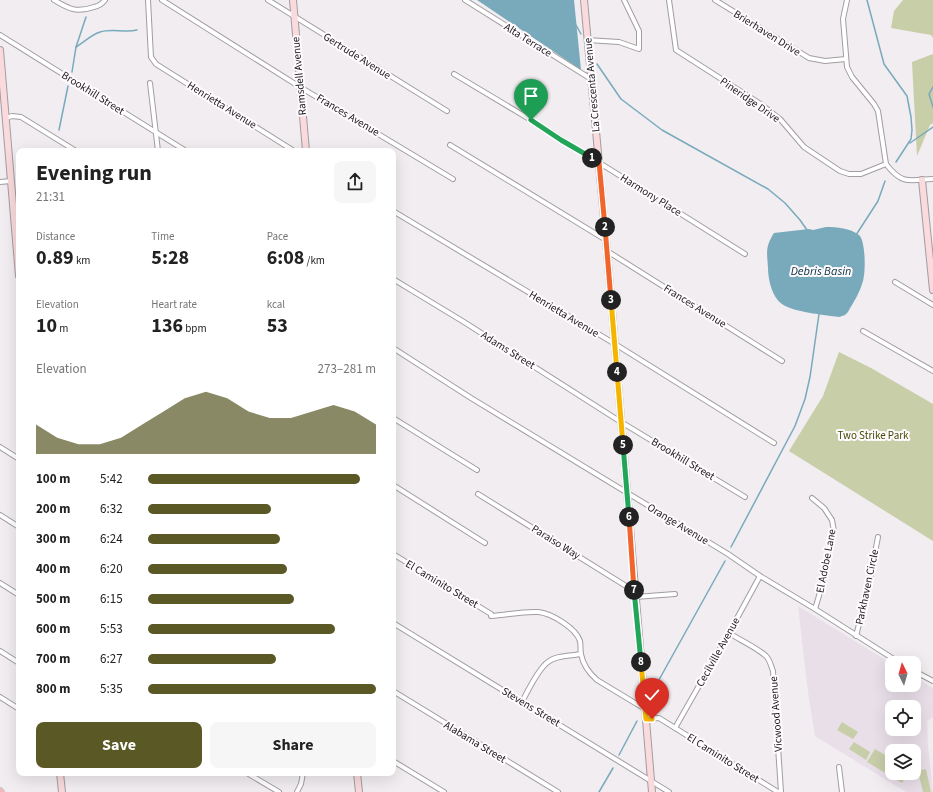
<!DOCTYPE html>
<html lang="en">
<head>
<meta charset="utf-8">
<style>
	body { margin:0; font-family:"Source Sans 3",sans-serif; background:#f6f6f6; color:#222; height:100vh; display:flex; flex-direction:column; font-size:15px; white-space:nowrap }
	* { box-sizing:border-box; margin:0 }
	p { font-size:13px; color:#767676 }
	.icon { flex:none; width:22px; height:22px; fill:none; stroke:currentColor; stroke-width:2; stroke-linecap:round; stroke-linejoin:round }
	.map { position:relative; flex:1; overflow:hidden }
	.side { position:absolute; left:16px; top:148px; width:380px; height:628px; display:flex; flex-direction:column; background:#fff; border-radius:8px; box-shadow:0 4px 16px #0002 }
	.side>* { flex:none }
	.needle { width:26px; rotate:355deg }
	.buttons { position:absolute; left:885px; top:656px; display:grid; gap:8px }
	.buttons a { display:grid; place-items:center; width:36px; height:36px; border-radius:8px; background:#fff; box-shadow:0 4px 16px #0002; font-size:20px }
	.pin { position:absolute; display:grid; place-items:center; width:34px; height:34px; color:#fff; margin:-41px -17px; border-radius:50% 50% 50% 0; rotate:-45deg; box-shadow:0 0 4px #0007 }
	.pin .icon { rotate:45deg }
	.km { position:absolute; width:20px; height:20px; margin:-10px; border-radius:50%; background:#222; color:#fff; font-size:11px; line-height:20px; text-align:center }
	.round { display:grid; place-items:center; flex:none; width:42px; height:42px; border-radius:8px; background:#f6f6f6 }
	.headline { display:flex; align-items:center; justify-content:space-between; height:68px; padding:0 20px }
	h1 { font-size:22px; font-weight:700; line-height:30px }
	.metrics { display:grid; grid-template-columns:repeat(3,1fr); gap:6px; height:68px; padding:4px 20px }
	.metrics div { display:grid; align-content:center }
	.metrics b { font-size:20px; font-weight:700 }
	.metrics small { font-size:11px; font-weight:400 }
	.metrics p { font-size:11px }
	.chart { height:112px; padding:8px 20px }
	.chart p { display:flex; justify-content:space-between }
	.chart svg { width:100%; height:72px; margin-top:4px; fill:#5a5825; opacity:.7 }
	.primary-button { display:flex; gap:8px; margin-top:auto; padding:8px 20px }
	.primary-button a { flex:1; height:46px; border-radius:8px; background:#5a5825; color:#fff; font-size:16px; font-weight:700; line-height:46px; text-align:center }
	.primary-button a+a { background:#f6f6f6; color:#222 }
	ul { padding:0 20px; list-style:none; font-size:13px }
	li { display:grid; grid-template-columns:64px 48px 1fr; align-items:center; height:30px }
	li i { height:10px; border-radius:5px; background:#5a5825 }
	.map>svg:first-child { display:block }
	.built { fill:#e9dfe9; fill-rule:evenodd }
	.green { fill:#c7cea8 }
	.water { fill:#79aabc }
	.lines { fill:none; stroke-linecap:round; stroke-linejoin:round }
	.stream { stroke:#79aabc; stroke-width:1.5 }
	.street-casing { stroke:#a19da1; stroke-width:6 }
	.secondary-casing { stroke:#a19da1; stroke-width:8 }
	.primary-casing { stroke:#cdcccd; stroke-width:8 }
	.street { stroke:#fff; stroke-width:4 }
	.secondary { stroke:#fadadd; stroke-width:6 }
	.primary { stroke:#f5b6bb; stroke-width:6 }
	.split-1-casing { stroke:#fff; stroke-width:8 }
	.split-2-casing { stroke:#fff; stroke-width:8 }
	.split-3-casing { stroke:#fff; stroke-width:8 }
	.split-4-casing { stroke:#fff; stroke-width:8 }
	.split-5-casing { stroke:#fff; stroke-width:8 }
	.split-6-casing { stroke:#fff; stroke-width:8 }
	.split-7-casing { stroke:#fff; stroke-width:8 }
	.split-8-casing { stroke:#fff; stroke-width:8 }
	.split-9-casing { stroke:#fff; stroke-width:8 }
	.split-1 { stroke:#22a559; stroke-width:5 }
	.split-2 { stroke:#f0652b; stroke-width:5 }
	.split-3 { stroke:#f0652b; stroke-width:5 }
	.split-4 { stroke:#f5b400; stroke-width:5 }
	.split-5 { stroke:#f5b400; stroke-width:5 }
	.split-6 { stroke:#22a559; stroke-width:5 }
	.split-7 { stroke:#f0652b; stroke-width:5 }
	.split-8 { stroke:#22a559; stroke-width:5 }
	.split-9 { stroke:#f5b400; stroke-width:5 }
	.labels { text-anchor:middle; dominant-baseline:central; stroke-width:4; stroke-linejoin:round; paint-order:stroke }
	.street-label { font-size:11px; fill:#1a191a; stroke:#fffbff }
	.park-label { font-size:11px; fill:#464d06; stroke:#fffbff }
	.water-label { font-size:12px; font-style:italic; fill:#00303d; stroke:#fffbff }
</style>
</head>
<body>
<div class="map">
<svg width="933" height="792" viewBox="0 0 933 792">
	<rect width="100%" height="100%" fill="#f1edf1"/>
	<path class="built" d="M 798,606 L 892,664 L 892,685 L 914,685 L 914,677 L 933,688 L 933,717 L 927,721 L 928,746 L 933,792 L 906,792 L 815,736 L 808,692 ZM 892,707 L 914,707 L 914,729 L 892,729 ZM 892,751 L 914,751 L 914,773 L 892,773 Z"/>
	<g class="green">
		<path d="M 903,0 L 933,0 L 933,38 L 931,35 L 891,28 L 894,11 Z"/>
		<path d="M 933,54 L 933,123 L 930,125 L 917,156 L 912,62 Z"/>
		<path d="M 839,352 L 871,368 L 933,404 L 933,541 L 789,451 L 823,396 Z"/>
		<path d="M 842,722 L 858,732 L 853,739 L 837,730 Z"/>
		<path d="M 854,742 L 870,752 L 866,760 L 849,749 Z"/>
		<path d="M 875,749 L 892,759 L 892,773 L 908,773 L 902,783 L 867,762 Z"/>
		<path d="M 926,769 L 931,792 L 923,792 L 918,771 Z"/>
	</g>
	<g class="water">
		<path d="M 477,0 L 574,0 L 581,70 L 483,4 Z"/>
		<path d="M 826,227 C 837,227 850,228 859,235 C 866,241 866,276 862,284 C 859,294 853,303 848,312 L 845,315 L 839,317 C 824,315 793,312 782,304 C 772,297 768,279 768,268 C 767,252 765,247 774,233 L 809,229 L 813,230 Z"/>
	</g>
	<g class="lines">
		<g class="stream">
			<path d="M 867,0 L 884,64 L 907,96 L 911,117 L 912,130 L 911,139 L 896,162"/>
			<path d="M 576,25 L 581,34"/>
			<path d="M 76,47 C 84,42 91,35 100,32 C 111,28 125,33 137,30"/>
			<path d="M 597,64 L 621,99 L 662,130 L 768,189 L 785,203 L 800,220 L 807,230"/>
			<path d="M 72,72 L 76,47 L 86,17"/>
			<path d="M 933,87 L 929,94 L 933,107"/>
			<path d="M 59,130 L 68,86"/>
			<path d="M 910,143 L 933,127"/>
			<path d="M 856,235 L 878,201 L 885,181"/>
			<path d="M 731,547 L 795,426 L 805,399 L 810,377 L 819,314"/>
			<path d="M 650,696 L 725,561"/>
			<path d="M 619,755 L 637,721"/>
			<path d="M 599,792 L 613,768"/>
		</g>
		<g class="street-casing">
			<g id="street">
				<path d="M 54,0 C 69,9 76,13 94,7 C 99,6 102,4 105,0"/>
				<path d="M 148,0 L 151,57 L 156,64 L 294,151"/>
				<path d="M 162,0 L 300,87 L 453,179"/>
				<path d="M 268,0 L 447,111"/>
				<path d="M 465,0 L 591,79"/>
				<path d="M 669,0 L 676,50 L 762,105 L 780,119 L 804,147 L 840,171 L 849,174 L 861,174 L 886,164"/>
				<path d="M 715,0 L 809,58 L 825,61 L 846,59"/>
				<path d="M 847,0 L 843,19 L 847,67 L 852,77 L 874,104 L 878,111 L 886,164 C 903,186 910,180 933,179"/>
				<path d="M 0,35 L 186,151"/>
				<path d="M 587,40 L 619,42 L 639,49 L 639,31 L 624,0"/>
				<path d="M 454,74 L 531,120 L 745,254"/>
				<path d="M 150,83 L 158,151"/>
				<path d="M 6,118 L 12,116 L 21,117 L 76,151"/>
				<path d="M 450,145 L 606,240"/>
				<path d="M 0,182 L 11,181"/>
				<path d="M 393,211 L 615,344 L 774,443"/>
				<path d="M 607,251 L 782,361"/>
				<path d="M 393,279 L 464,322 L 621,422 L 745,497"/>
				<path d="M 895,282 L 933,305"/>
				<path d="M 863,331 L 933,371"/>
				<path d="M 393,348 L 471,398 L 728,554 L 760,576 L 815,609 L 900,663"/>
				<path d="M 393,418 L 477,470"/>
				<path d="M 0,447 L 19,459"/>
				<path d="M 393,485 L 485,543"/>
				<path d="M 478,494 L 634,591"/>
				<path d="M 812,498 L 824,508 L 832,520 L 834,531 L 826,563 L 824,579 L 815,609"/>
				<path d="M 0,515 L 19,527"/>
				<path d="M 393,554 L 491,614"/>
				<path d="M 0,583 L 19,595"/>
				<path d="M 635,597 L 675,594"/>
				<path d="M 491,616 C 507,615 523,611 538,612 C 551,613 576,628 580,641 C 581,645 580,650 581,654 C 583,665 589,673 597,680 L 645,709"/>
				<path d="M 393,623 L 669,792"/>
				<path d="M 729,633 C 740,640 756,647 766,656 C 770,660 771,666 773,671 L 781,792"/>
				<path d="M 856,636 L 868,589 L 878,537"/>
				<path d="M 0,651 L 19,663"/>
				<path d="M 914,671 L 933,681"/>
				<path d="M 393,691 L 558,792"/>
				<path d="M 0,697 L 19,709"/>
				<path d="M 522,702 C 527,692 539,668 548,662 C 556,655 571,656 581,654"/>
				<path d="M 646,719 L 659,718 L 778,792"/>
				<path d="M 675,728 L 729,633 L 760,576"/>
				<path d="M 393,761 L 444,792"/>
				<path d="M 839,767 L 842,792"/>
				<path d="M 247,773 L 279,792"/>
				<path d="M 297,792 L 301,784 L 303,773"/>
			</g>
		</g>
		<g class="secondary-casing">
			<g id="secondary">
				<path d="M 293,0 L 306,151"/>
				<path d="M 584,0 L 607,251 L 652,792"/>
				<path d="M 0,50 L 19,276"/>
				<path d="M 922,180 L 933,290"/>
				<path d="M 60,773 L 62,792"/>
				<path d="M 357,773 L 359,792"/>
			</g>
		</g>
		<g class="primary-casing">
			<path id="primary" d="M 0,791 L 1,792"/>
		</g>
		<use href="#street" class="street"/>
		<use href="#secondary" class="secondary"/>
		<use href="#primary" class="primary"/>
	</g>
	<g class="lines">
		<g class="split-1-casing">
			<path id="split-1" d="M 531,120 L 561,140 L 592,158"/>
		</g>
		<g class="split-2-casing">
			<path id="split-2" d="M 592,158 L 599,162 L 605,227"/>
		</g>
		<g class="split-3-casing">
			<path id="split-3" d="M 605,227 L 611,300"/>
		</g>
		<g class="split-4-casing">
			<path id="split-4" d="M 611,300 L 617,372"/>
		</g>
		<g class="split-5-casing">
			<path id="split-5" d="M 617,372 L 623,445"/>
		</g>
		<g class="split-6-casing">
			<path id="split-6" d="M 623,445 L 629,517"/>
		</g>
		<g class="split-7-casing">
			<path id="split-7" d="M 629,517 L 634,590"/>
		</g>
		<g class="split-8-casing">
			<path id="split-8" d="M 634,590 L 641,662"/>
		</g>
		<g class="split-9-casing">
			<path id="split-9" d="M 641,662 L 646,719 L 652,719"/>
		</g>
		<use href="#split-1" class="split-1"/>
		<use href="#split-2" class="split-2"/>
		<use href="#split-3" class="split-3"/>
		<use href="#split-4" class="split-4"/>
		<use href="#split-5" class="split-5"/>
		<use href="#split-6" class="split-6"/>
		<use href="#split-7" class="split-7"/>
		<use href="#split-8" class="split-8"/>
		<use href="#split-9" class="split-9"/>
	</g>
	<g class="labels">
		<g class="street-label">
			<text transform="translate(767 33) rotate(32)">Brierhaven Drive</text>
			<text transform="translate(528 40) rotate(32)">Alta Terrace</text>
			<text transform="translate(357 56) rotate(32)">Gertrude Avenue</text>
			<text transform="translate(299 76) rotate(-95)">Ramsdell Avenue</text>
			<text transform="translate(592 85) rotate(-95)">La Crescenta Avenue</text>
			<text transform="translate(93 93) rotate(32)">Brookhill Street</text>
			<text transform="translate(750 100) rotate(35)">Pineridge Drive</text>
			<text transform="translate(222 105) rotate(32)">Henrietta Avenue</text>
			<text transform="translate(348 115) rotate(31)">Frances Avenue</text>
			<text transform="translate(651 195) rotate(32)">Harmony Place</text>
			<text transform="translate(695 306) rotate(32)">Frances Avenue</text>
			<text transform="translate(564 314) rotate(31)">Henrietta Avenue</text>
			<text transform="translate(508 350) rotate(32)">Adams Street</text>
			<text transform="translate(683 459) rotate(31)">Brookhill Street</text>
			<text transform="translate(678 524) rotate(31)">Orange Avenue</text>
			<text transform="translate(556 542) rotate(32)">Paraiso Way</text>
			<text transform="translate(826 561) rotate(-79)">El Adobe Lane</text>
			<text transform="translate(442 584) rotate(31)">El Caminito Street</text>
			<text transform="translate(867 587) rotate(-78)">Parkhaven Circle</text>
			<text transform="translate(718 652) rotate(-61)">Cecilville Avenue</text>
			<text transform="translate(531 707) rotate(31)">Stevens Street</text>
			<text transform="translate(776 714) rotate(-94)">Vicwood Avenue</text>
			<text transform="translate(475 742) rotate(31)">Alabama Street</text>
			<text transform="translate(723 758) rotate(32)">El Caminito Street</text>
		</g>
		<g class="park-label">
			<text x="873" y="435">Two Strike Park</text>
		</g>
		<g class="water-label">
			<text x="821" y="271">Debris Basin</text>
		</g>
	</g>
</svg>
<div class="buttons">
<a><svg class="needle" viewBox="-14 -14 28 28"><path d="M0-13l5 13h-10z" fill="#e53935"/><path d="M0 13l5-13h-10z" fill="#767676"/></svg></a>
<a><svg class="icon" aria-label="locate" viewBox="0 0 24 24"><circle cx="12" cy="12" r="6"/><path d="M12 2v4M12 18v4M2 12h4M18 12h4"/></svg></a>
<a><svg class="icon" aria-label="layers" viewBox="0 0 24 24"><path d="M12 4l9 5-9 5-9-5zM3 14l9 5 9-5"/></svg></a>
</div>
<div class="pin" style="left:531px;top:120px;background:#1e9e55"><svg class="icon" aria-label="arrive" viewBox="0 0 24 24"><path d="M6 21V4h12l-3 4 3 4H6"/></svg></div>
<div class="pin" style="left:652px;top:719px;background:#d93025"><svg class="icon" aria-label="check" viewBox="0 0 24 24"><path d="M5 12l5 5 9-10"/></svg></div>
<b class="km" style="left:592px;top:158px">1</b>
<b class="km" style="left:605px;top:227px">2</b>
<b class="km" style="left:611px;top:300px">3</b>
<b class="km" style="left:617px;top:372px">4</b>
<b class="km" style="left:623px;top:445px">5</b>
<b class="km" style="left:629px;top:517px">6</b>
<b class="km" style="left:634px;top:590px">7</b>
<b class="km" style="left:641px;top:662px">8</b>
<section class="side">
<div class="headline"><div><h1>Evening run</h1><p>21:31</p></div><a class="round"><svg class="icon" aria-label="share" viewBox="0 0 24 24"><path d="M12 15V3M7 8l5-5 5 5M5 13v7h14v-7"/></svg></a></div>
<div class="metrics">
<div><p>Distance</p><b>0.89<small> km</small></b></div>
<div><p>Time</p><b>5:28</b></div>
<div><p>Pace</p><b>6:08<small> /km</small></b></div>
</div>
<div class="metrics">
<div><p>Elevation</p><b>10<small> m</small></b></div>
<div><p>Heart rate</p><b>136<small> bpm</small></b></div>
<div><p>kcal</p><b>53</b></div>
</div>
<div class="chart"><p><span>Elevation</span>273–281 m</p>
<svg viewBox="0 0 160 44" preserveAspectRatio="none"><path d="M0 44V26L10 34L20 38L30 38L40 34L50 26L60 18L70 10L80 6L90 10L100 18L110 22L120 22L130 18L140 14L150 18L160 26V44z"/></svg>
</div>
<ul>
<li><b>100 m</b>5:42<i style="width:93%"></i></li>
<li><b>200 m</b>6:32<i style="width:54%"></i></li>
<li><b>300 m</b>6:24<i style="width:58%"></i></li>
<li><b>400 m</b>6:20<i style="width:61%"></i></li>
<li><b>500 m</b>6:15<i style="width:64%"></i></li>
<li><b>600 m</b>5:53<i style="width:82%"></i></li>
<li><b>700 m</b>6:27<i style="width:56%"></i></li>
<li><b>800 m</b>5:35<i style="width:100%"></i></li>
</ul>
<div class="primary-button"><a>Save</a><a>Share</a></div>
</section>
</div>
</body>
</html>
